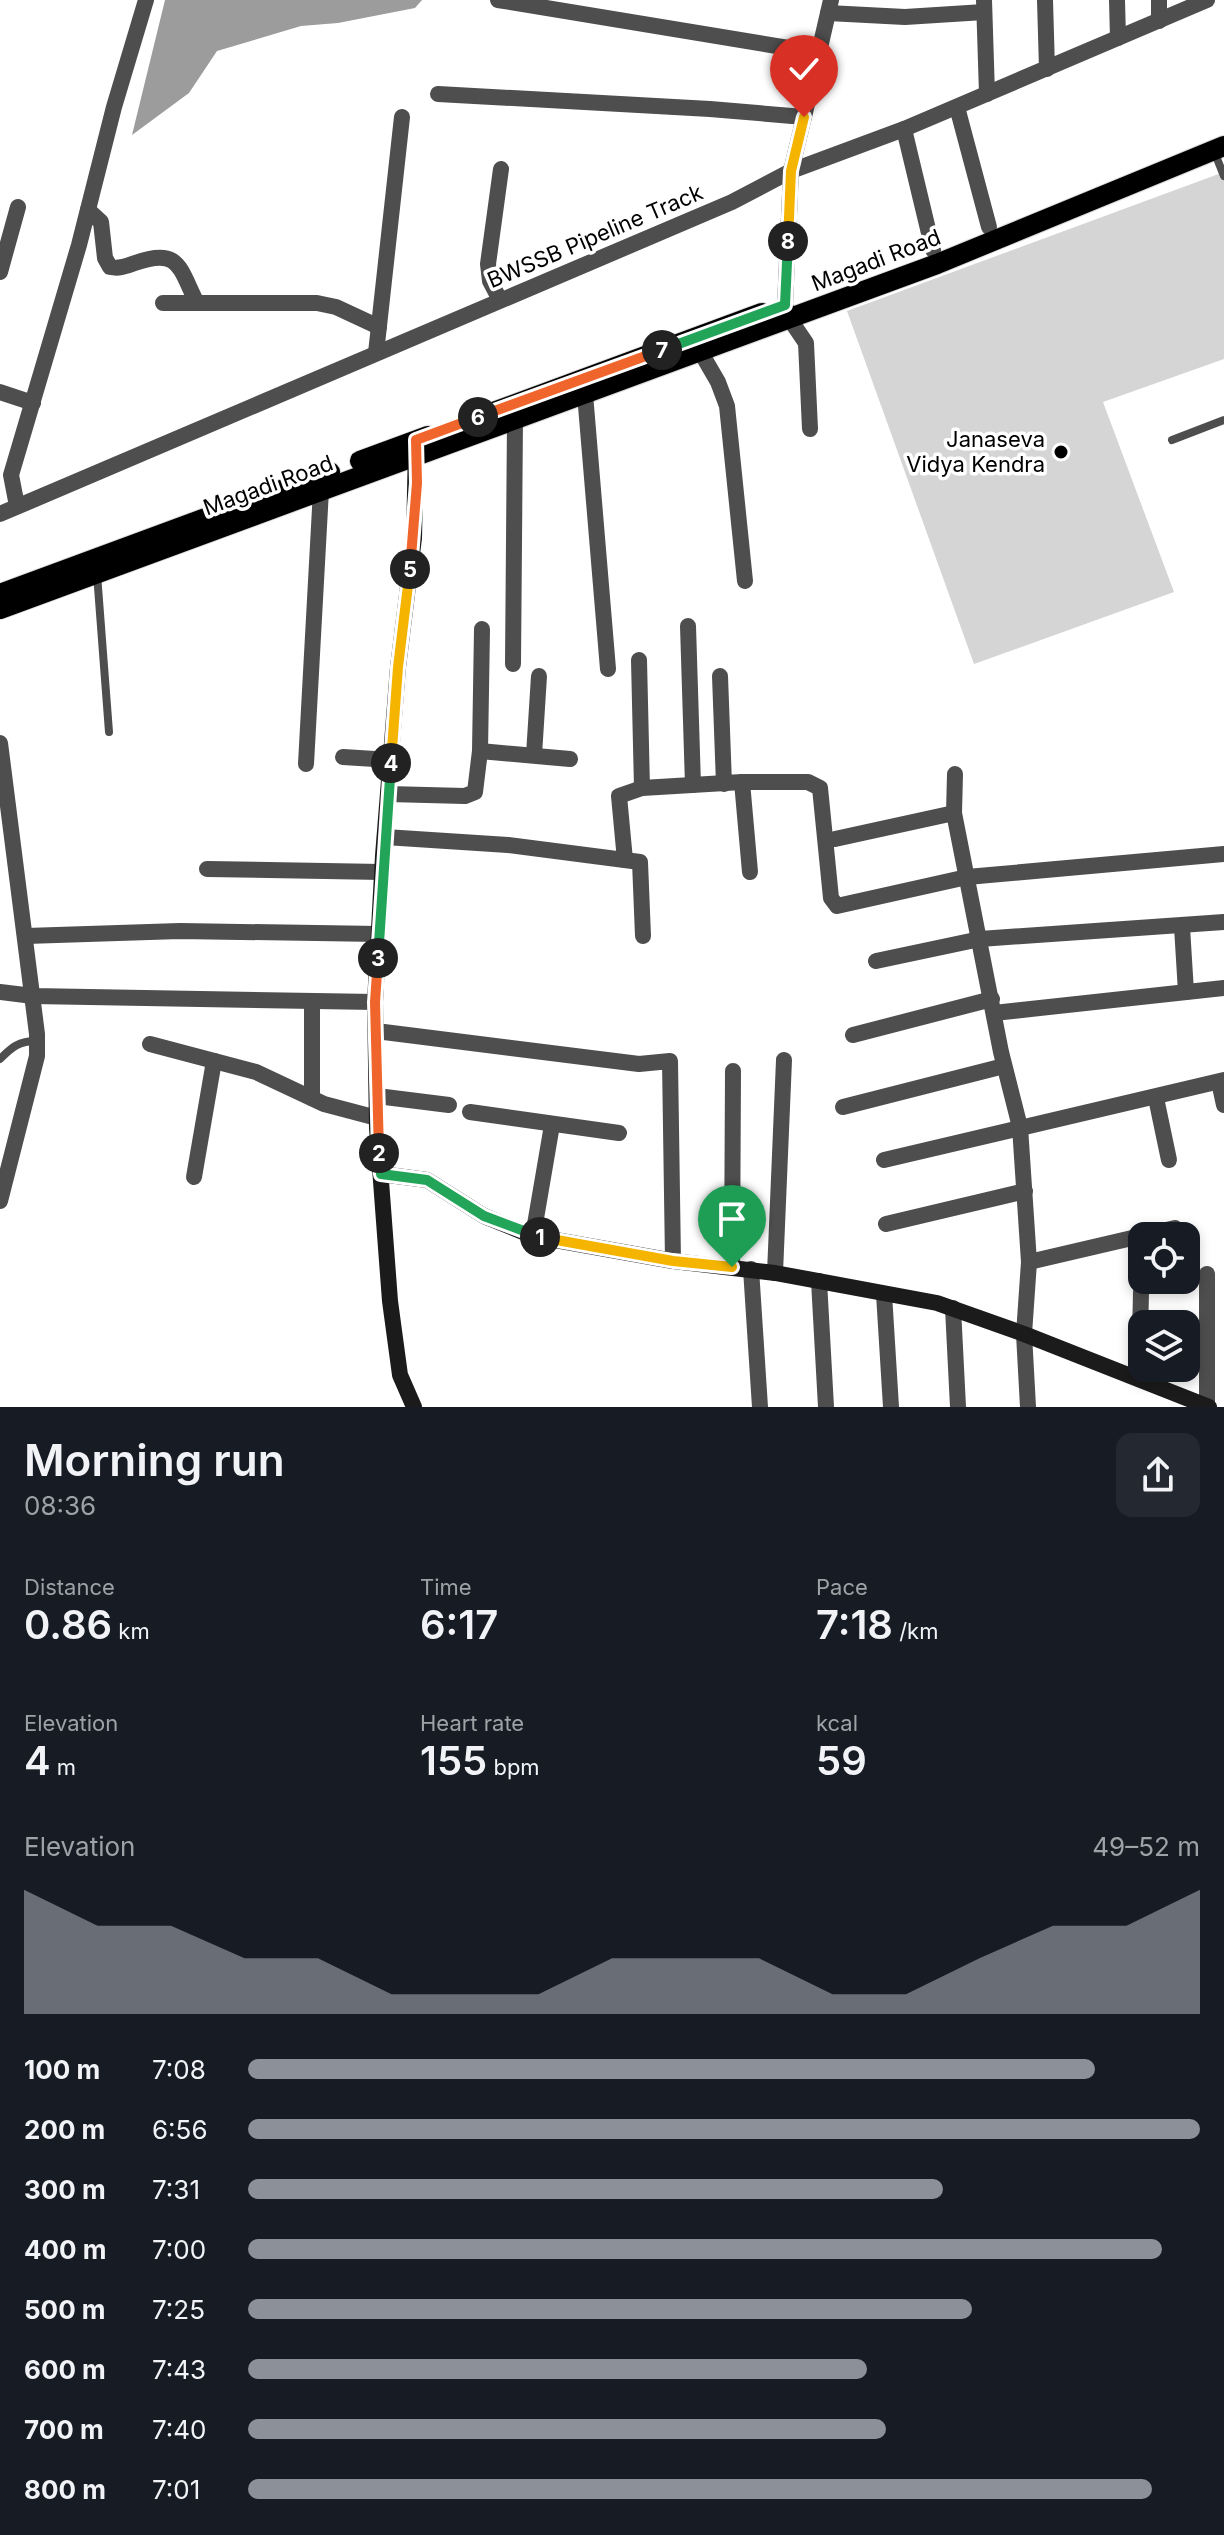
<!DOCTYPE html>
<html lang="en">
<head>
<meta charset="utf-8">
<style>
	body { margin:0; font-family:Inter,sans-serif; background:#242831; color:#f1f3f6; height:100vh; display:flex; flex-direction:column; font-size:30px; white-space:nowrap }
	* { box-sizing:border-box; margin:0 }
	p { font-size:26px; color:#9ea1a6 }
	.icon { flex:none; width:44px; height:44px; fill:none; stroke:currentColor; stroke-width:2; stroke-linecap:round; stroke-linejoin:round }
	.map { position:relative; height:1407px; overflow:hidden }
	.side { display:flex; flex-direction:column; background:#171b24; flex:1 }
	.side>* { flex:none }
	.fabs { position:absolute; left:1128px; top:1222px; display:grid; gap:16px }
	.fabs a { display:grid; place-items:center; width:72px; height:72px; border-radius:16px; background:#171b24; box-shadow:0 4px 12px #0003; font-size:40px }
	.pin { position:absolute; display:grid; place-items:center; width:68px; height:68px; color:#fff; margin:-82px -34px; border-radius:50% 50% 50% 0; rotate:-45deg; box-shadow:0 0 8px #0007 }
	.pin .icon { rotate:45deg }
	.km { position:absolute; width:40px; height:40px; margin:-20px; border-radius:50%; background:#222; color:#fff; font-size:22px; line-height:40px; text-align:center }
	.round { display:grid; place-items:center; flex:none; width:84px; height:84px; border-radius:16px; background:#242831 }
	.head { display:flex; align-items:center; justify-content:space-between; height:136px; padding:0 24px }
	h1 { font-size:44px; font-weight:600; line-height:60px }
	.metrics { display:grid; grid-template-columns:repeat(3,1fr); gap:12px; height:136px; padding:8px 24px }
	.metrics div { display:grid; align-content:center }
	.metrics b { font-size:40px; font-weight:600 }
	.metrics small { font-size:22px; font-weight:400 }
	.metrics p { font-size:22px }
	.chart { height:224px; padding:16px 24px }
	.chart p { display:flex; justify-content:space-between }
	.chart svg { width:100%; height:144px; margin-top:8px; fill:#8c9099; opacity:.7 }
	ul { padding:0 24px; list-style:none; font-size:26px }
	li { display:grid; grid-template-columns:128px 96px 1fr; align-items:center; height:60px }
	li i { height:20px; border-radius:10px; background:#8c9099 }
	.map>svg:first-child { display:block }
	.green { fill:#d5d5d5 }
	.water { fill:#9c9c9c }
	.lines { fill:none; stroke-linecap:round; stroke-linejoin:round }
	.primary-casing { stroke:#dbdbdb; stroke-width:22 }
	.lane { stroke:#4e4e4e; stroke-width:8 }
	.street { stroke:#4e4e4e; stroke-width:16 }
	.secondary { stroke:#1b1b1b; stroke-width:16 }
	.primary { stroke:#000; stroke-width:20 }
	.split-1-casing { stroke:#fff; stroke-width:16 }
	.split-2-casing { stroke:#fff; stroke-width:16 }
	.split-3-casing { stroke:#fff; stroke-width:16 }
	.split-4-casing { stroke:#fff; stroke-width:16 }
	.split-5-casing { stroke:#fff; stroke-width:16 }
	.split-6-casing { stroke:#fff; stroke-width:16 }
	.split-7-casing { stroke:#fff; stroke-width:16 }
	.split-8-casing { stroke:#fff; stroke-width:16 }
	.split-9-casing { stroke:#fff; stroke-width:16 }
	.split-1 { stroke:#f5b400; stroke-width:10 }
	.split-2 { stroke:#22a559; stroke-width:10 }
	.split-3 { stroke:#f0652b; stroke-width:10 }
	.split-4 { stroke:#22a559; stroke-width:10 }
	.split-5 { stroke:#f5b400; stroke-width:10 }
	.split-6 { stroke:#f0652b; stroke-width:10 }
	.split-7 { stroke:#f0652b; stroke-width:10 }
	.split-8 { stroke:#22a559; stroke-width:10 }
	.split-9 { stroke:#f5b400; stroke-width:10 }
	.poi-dot { fill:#000; stroke:#fff; stroke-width:3 }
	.labels { text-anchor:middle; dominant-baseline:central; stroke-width:7; stroke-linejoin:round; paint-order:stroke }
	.street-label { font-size:22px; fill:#000; stroke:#fff }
	.poi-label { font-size:22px; fill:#000; stroke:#fff; text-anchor:end }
</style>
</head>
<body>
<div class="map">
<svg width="1224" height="1407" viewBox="0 0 1224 1407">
	<rect width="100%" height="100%" fill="#fff"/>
	<path class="green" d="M 1224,172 L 1224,359 L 1103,402 L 1174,592 L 974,664 L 847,311 Z"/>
	<path class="water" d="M 165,0 L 422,0 L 415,8 L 338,23 L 301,26 L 217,51 L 189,93 L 132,135 Z"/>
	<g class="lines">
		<g class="primary-casing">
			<g id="primary">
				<path d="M 488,414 L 762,313"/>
				<path d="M 360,461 L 428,436"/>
				<path d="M 0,594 L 330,472"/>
				<path d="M 0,609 L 937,264 L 1224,146"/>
			</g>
		</g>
		<g class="lane">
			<path d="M 1214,151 L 1224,176"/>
			<path d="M 1172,440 L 1224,420"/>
			<path d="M 97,574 L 109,732"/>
			<path d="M 0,1059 C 12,1047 19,1041 36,1041"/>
		</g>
		<g class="street">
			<path d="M 498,0 L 819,53"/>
			<path d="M 984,0 L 987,94"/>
			<path d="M 1045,0 L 1047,69"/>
			<path d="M 1117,0 L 1118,38"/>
			<path d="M 1159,0 L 1159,21"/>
			<path d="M 828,13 L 905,17 L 984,12"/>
			<path d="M 438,94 L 710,109 L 804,117 L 831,0"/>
			<path d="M 957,107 L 989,227"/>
			<path d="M 804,117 L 791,171 L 785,305 L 789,318 L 806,343 L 810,429"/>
			<path d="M 904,129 L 933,250"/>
			<path d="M 88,210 L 101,222 L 105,258 L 110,267 C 120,269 126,266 135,263 C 180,247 179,268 197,303"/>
			<path d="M 0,272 L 18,207"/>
			<path d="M 500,300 L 490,281 L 488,264 L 501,169"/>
			<path d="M 163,303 L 317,303 L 336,307 L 379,327"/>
			<path d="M 700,351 L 718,382 L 727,406 L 745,581"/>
			<path d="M 376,353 L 402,117"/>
			<path d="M 0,392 L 33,403"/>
			<path d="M 585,394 L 608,669"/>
			<path d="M 17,506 L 11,475 L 79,245 L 114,107 L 146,0"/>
			<path d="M 0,514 L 732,202 L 791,171 L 904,129 L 1207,0"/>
			<path d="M 688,626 L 693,785"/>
			<path d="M 639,660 L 642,788"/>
			<path d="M 513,664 L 515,419"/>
			<path d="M 720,676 L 724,784"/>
			<path d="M 0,743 L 37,1034 L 37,1056 L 0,1201"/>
			<path d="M 480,751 L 482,629"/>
			<path d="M 534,755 L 539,676"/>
			<path d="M 343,757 L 391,760"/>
			<path d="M 306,764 L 321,490"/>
			<path d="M 955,774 L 954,813 L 1001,1052 L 1020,1127 L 1029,1262 L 1024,1334 L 1028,1407"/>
			<path d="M 742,782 L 750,872"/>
			<path d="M 388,794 L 465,796 L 475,792 L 480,751 L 570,759"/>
			<path d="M 385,837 L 508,845 L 640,862 L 643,936"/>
			<path d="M 835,839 L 954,813"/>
			<path d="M 625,860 L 619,796 L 642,788 L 742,782 L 808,782 L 820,788 L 831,898 L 837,906 L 967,877 L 1224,854"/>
			<path d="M 207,869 L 382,872"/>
			<path d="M 1182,927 L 1186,992"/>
			<path d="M 26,936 L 180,931 L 379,934"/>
			<path d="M 876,961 L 980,939 L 1224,922"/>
			<path d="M 0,992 L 33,996 L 375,1002"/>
			<path d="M 312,1001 L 312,1098"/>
			<path d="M 994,1013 L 1224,988"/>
			<path d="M 376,1031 L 639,1064 L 670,1061 L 673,1261"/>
			<path d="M 853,1035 L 992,999"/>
			<path d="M 150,1044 L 256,1072 L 324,1104 L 377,1118"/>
			<path d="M 1219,1082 L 1224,1105"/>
			<path d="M 377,1096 L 449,1105"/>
			<path d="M 1156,1098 L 1169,1160"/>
			<path d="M 843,1107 L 1004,1066"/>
			<path d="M 470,1112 L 619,1133"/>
			<path d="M 884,1160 L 1224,1080"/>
			<path d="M 194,1177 L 214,1061"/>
			<path d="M 886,1224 L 1025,1191"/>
			<path d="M 533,1236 L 552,1125"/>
			<path d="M 1029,1262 L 1175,1228"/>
			<path d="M 732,1267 L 733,1071"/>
			<path d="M 751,1269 L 760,1407"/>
			<path d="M 775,1273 L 784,1060"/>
			<path d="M 1207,1274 L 1207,1406"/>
			<path d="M 819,1281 L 826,1407"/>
			<path d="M 884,1294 L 891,1407"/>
			<path d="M 953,1308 L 958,1407"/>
			<path d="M 1139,1379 L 1141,1292"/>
		</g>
		<g class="secondary">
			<path d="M 381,1174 L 427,1180 L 484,1216 L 533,1236 L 673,1261 L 775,1273 L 937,1303 L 1024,1334 L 1209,1407"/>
			<path d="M 414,1407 L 400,1375 L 390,1301 L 377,1128 L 375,1002 L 383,856 L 398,667 L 414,538 L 416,446"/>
		</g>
		<use href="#primary" class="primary"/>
	</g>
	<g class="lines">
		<g class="split-1-casing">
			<path id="split-1" d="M 540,1237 L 673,1261 L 732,1267"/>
		</g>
		<g class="split-2-casing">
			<path id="split-2" d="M 379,1153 L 381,1174 L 427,1180 L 484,1216 L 540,1237"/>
		</g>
		<g class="split-3-casing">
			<path id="split-3" d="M 378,958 L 375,1002 L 379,1153"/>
		</g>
		<g class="split-4-casing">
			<path id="split-4" d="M 378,958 L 391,763"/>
		</g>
		<g class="split-5-casing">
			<path id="split-5" d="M 391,763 L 398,667 L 410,569"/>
		</g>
		<g class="split-6-casing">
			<path id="split-6" d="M 410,569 L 417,483 L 416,440 L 478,417"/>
		</g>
		<g class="split-7-casing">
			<path id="split-7" d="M 478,417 L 662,350"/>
		</g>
		<g class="split-8-casing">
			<path id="split-8" d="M 662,350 L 785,305 L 788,241"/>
		</g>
		<g class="split-9-casing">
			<path id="split-9" d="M 788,241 L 791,171 L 804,117"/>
		</g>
		<use href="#split-1" class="split-1"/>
		<use href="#split-2" class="split-2"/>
		<use href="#split-3" class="split-3"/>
		<use href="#split-4" class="split-4"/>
		<use href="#split-5" class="split-5"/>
		<use href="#split-6" class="split-6"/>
		<use href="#split-7" class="split-7"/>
		<use href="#split-8" class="split-8"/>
		<use href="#split-9" class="split-9"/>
	</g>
	<circle class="poi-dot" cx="1061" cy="452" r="8"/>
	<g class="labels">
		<g class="street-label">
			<text transform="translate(595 236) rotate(-23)">BWSSB Pipeline Track</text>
			<text transform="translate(876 260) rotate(-21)">Magadi Road</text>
			<text transform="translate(268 485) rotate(-20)">Magadi Road</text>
		</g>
		<g class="poi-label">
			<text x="1045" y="439">Janaseva<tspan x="1045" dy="25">Vidya Kendra</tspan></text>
		</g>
	</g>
</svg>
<div class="fabs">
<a><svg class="icon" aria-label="locate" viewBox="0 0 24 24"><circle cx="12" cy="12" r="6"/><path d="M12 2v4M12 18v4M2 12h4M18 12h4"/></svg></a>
<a><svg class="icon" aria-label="layers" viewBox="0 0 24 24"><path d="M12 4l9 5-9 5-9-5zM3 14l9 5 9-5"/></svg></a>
</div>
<div class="pin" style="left:732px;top:1267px;background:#1e9e55"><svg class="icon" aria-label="arrive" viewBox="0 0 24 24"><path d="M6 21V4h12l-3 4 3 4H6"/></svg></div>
<div class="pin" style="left:804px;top:117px;background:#d93025"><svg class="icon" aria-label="check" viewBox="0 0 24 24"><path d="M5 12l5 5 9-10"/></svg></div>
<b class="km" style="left:540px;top:1237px">1</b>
<b class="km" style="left:379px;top:1153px">2</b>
<b class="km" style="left:378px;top:958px">3</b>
<b class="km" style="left:391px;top:763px">4</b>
<b class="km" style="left:410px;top:569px">5</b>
<b class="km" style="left:478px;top:417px">6</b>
<b class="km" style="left:662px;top:350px">7</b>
<b class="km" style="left:788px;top:241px">8</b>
</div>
<section class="side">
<div class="head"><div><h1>Morning run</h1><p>08:36</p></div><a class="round"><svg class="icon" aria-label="share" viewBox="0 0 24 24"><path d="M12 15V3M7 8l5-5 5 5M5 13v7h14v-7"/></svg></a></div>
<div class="metrics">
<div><p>Distance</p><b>0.86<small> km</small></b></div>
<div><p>Time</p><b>6:17</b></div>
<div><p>Pace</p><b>7:18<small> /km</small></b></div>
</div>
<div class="metrics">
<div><p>Elevation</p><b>4<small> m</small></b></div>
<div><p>Heart rate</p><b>155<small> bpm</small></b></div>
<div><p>kcal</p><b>59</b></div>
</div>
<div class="chart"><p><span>Elevation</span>49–52 m</p>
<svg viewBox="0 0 160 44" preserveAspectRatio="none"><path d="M0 44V6L10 17L20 17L30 27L40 27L50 38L60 38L70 38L80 27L90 27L100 27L110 38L120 38L130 27L140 17L150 17L160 6V44z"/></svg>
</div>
<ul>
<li><b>100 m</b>7:08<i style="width:89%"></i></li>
<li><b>200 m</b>6:56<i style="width:100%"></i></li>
<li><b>300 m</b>7:31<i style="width:73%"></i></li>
<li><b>400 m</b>7:00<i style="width:96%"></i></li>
<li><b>500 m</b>7:25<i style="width:76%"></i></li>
<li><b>600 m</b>7:43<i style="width:65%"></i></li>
<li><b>700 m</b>7:40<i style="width:67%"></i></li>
<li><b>800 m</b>7:01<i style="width:95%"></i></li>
</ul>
</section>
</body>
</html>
